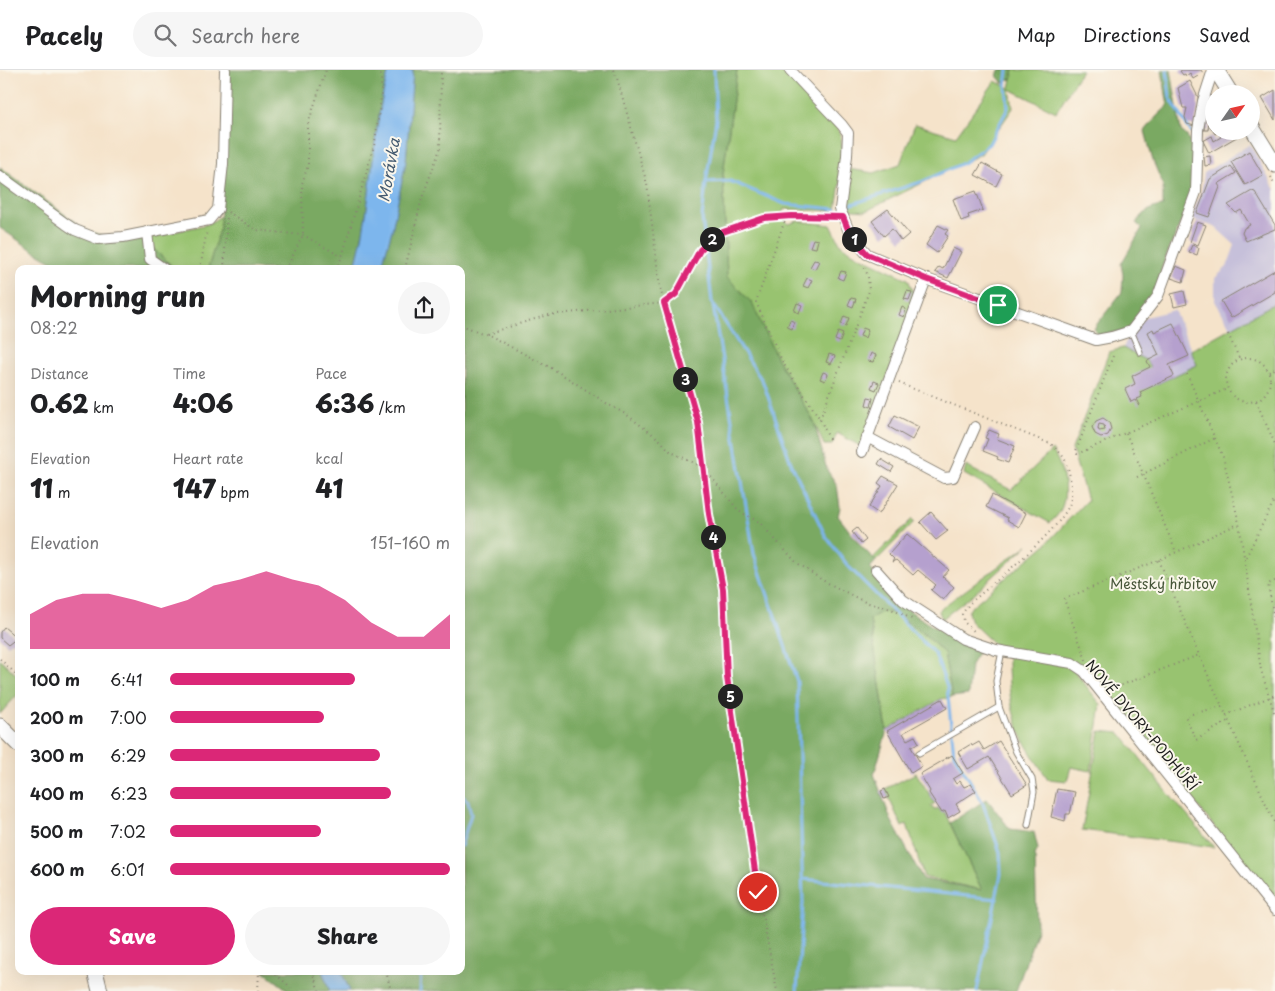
<!DOCTYPE html>
<html lang="en">
<head>
<meta charset="utf-8">
<style>
	body { margin:0; font-family:"Playpen Sans",sans-serif; background:#f6f6f6; color:#202124; height:100vh; display:flex; flex-direction:column; font-size:19px; white-space:nowrap }
	* { box-sizing:border-box; margin:0 }
	p { font-size:16px; color:#757577 }
	.icon { flex:none; width:28px; height:28px; fill:none; stroke:currentColor; stroke-width:2; stroke-linecap:round; stroke-linejoin:round }
	.map { position:relative; flex:1; overflow:hidden }
	.details { position:absolute; left:15px; top:195px; width:450px; height:710px; display:flex; flex-direction:column; background:#fff; border-radius:10px; box-shadow:0 5px 20px #0002 }
	.details>* { flex:none }
	.needle { width:32px; rotate:56deg }
	.fabs { position:absolute; left:1205px; top:15px; display:grid; gap:10px }
	.fabs a { display:grid; place-items:center; width:55px; height:55px; border-radius:50%; background:#fff; box-shadow:0 5px 20px #0002; font-size:25px }
	.pin { position:absolute; display:grid; place-items:center; width:42px; height:42px; color:#fff; margin:-21px; border:2px solid #fff; border-radius:50%; box-shadow:0 1px 5px #0007 }
	.km { position:absolute; width:25px; height:25px; margin:-12px; border-radius:50%; background:#222; color:#fff; font-size:14px; line-height:25px; text-align:center }
	.round { display:grid; place-items:center; flex:none; width:52px; height:52px; border-radius:26px; background:#f6f6f6 }
	.summary { display:flex; align-items:center; justify-content:space-between; height:85px; padding:0 15px }
	h1 { font-size:28px; font-weight:800; line-height:38px }
	.stats { display:grid; grid-template-columns:repeat(3,1fr); gap:8px; height:85px; padding:5px 15px }
	.stats div { display:grid; align-content:center }
	.stats b { font-size:25px; font-weight:800 }
	.stats small { font-size:14px; font-weight:400 }
	.stats p { font-size:14px }
	.chart { height:140px; padding:10px 15px }
	.chart p { display:flex; justify-content:space-between }
	.chart svg { width:100%; height:90px; margin-top:5px; fill:#db2777; opacity:.7 }
	.action { display:flex; gap:10px; margin-top:auto; padding:10px 15px }
	.action a { flex:1; height:58px; border-radius:30px; background:#db2777; color:#fff; font-size:20px; font-weight:800; line-height:58px; text-align:center }
	.action a+a { background:#f6f6f6; color:#202124 }
	ul { padding:0 15px; list-style:none; font-size:16px }
	li { display:grid; grid-template-columns:80px 60px 1fr; align-items:center; height:38px }
	li i { height:12px; border-radius:6px; background:#db2777 }
	header { display:flex; align-items:center; gap:30px; box-sizing:border-box; height:70px; padding:0 25px; background:#fff; border-bottom:1px solid #e0e0e0 }
	header strong { font-size:24px }
	nav { display:flex; gap:28px; margin-inline-start:auto; font-size:18px }
	.search { width:350px; height:45px; background:#f6f6f6; display:flex; align-items:center; gap:12px; box-sizing:border-box; padding:0 18px; border-radius:28px; color:#757577; font-size:19px }
	.map>svg:first-child { display:block }
	.industrial { fill:#c6c0da }
	.green { fill:#98c370; stroke:#5a7046 }
	.forest { fill:#7aa962; stroke:#4b623f }
	.water { fill:#7db6ed; stroke:#4c6984 }
	.lines { fill:none; stroke-linecap:round; stroke-linejoin:round }
	.stream { stroke:#7db6ed; stroke-width:3 }
	.building { fill:#b5a0ce; fill-rule:evenodd }
	.lane-casing { stroke:#888073; stroke-width:7 }
	.street-casing { stroke:#888073; stroke-width:12 }
	.secondary-casing { stroke:#888073; stroke-width:17 }
	.path { stroke:#888073; stroke-width:2; stroke-dasharray:1 4; stroke-linecap:butt }
	.lane { stroke:#fff; stroke-width:5 }
	.street { stroke:#fff; stroke-width:10 }
	.secondary { stroke:#fff; stroke-width:15 }
	.route-casing { stroke:#fff; stroke-width:10 }
	.route { stroke:#db2777; stroke-width:6 }
	.labels { text-anchor:middle; dominant-baseline:central; stroke-width:4; stroke-linejoin:round; paint-order:stroke }
	.park-label { font-size:14px; fill:#475639; stroke:#fbf7ec }
	.street-label { font-size:14px; fill:#1c1c1c; stroke:#fbf7ec }
	.water-label { font-size:15px; font-style:italic; fill:#435a70; stroke:#fbf7ec }
</style>
</head>
<body>
<header>
<strong>Pacely</strong>
<div class="search"><svg class="icon" aria-label="search" viewBox="0 0 24 24"><circle cx="10" cy="10" r="6"/><path d="M15 15l6 6"/></svg>Search here</div>
<nav><a>Map</a><a>Directions</a><a>Saved</a></nav>
</header>
<div class="map">
<svg width="1275" height="921" viewBox="0 0 1275 921">
	<rect width="100%" height="100%" fill="#fbf7ec"/>
	<filter id="ink" filterUnits="userSpaceOnUse"><feTurbulence type="fractalNoise" baseFrequency=".02" numOctaves="2"/><feDisplacementMap in="SourceGraphic" scale="10" xChannelSelector="R" yChannelSelector="G"/><feConvolveMatrix kernelMatrix="1 2 1 2 8 2 1 2 1" color-interpolation-filters="sRGB"/></filter>
	<filter id="wash" filterUnits="userSpaceOnUse"><feTurbulence type="fractalNoise" baseFrequency=".0096" numOctaves="4" result="noise"/><feDisplacementMap in="SourceGraphic" scale="20" xChannelSelector="R" yChannelSelector="G"/><feGaussianBlur stdDeviation="1.12" result="paint"/><feColorMatrix in="noise" values="0 0 0 0 0 0 0 0 0 0 0 0 0 0 0 0 0 1.4 0 .05"/><feComposite in="paint" operator="in"/></filter>
	<g filter="url(#wash)">
		<rect width="100%" height="100%" fill="#f5e3ca"/>
		<g class="industrial">
			<path d="M 1250,74 L 1275,120 L 1275,233 L 1231,258 L 1215,231 L 1215,208 L 1227,197 L 1235,175 L 1215,157 L 1191,149 L 1202,119 L 1204,103 Z"/>
			<path d="M 1174,240 L 1198,295 L 1157,314 L 1147,291 L 1123,278 L 1129,265 L 1145,247 Z"/>
		</g>
		<g class="green">
			<path d="M 737,0 L 785,0 L 836,53 C 849,81 839,112 836,141 L 784,139 L 780,149 L 785,150 L 789,154 L 797,151 L 831,155 L 841,175 L 857,185 L 908,209 L 916,228 L 862,377 L 837,363 L 832,375 L 824,375 L 814,352 L 727,207 L 723,104 Z"/>
			<path d="M 1014,0 L 1082,0 L 1056,42 L 1010,19 L 1013,38 L 981,84 L 866,141 L 843,139 L 848,99 L 874,103 L 900,94 L 915,54 L 956,66 L 995,11 L 1010,18 Z"/>
			<path d="M 221,146 L 220,157 L 208,199 L 175,199 L 143,169 L 208,154 Z"/>
			<path d="M 1275,233 L 1275,833 L 1087,597 L 996,576 L 971,552 L 968,542 L 972,536 L 1045,475 L 1087,430 L 1072,379 L 1109,282 L 1123,278 L 1147,291 L 1157,314 L 1197,295 L 1191,280 Z"/>
			<path d="M 1052,380 C 1062,395 1070,423 1060,441 C 1058,445 1054,449 1050,453 L 964,404 L 966,396 L 1011,420 Z"/>
			<path d="M 912,449 L 914,452 L 876,491 L 873,488 Z"/>
			<path d="M 1028,475 L 976,522 L 942,549 L 939,541 L 941,538 Z"/>
			<path d="M 881,542 L 894,543 L 924,564 L 944,583 L 952,627 L 941,629 L 887,661 L 870,549 Z"/>
			<path d="M 1008,585 L 1070,595 L 1101,635 L 1091,701 L 1071,697 L 1067,711 L 1048,709 C 1036,691 1022,672 1016,651 C 1009,629 1008,608 1008,585 Z"/>
			<path d="M 0,589 L 19,607 L 19,623 L 0,644 Z"/>
			<path d="M 1100,661 L 1120,663 L 1173,729 L 1214,777 L 1082,760 Z"/>
			<path d="M 916,703 L 935,733 L 931,736 L 934,740 L 938,738 L 941,742 L 944,741 L 982,820 L 924,807 L 907,754 L 902,757 L 885,719 Z"/>
		</g>
		<g class="forest">
			<path d="M 226,0 L 389,0 C 370,65 374,134 354,199 L 208,199 L 220,157 Z"/>
			<path d="M 413,0 L 737,0 L 723,104 L 727,207 L 752,233 L 777,289 L 814,352 L 827,400 L 837,415 L 840,437 L 838,446 L 861,476 L 876,491 L 870,498 L 897,532 L 929,554 L 979,581 L 971,595 L 968,625 L 952,627 L 944,583 L 924,564 L 894,543 L 881,542 L 870,549 L 887,661 L 874,704 L 891,750 L 923,809 L 982,820 L 950,753 L 987,729 L 1010,759 L 1034,762 L 1038,779 L 1035,785 L 1037,860 L 1016,921 L 350,921 L 341,901 L 461,901 L 461,199 L 381,199 L 392,160 L 406,91 Z"/>
			<path d="M 999,0 L 1014,0 L 1012,9 L 1003,13 L 997,6 Z"/>
			<path d="M 1162,0 L 1171,0 L 1181,61 L 1187,66 L 1194,82 L 1192,125 L 1162,197 L 1158,218 L 1132,256 L 1124,261 L 1097,265 L 1094,259 L 1097,254 L 1122,222 L 1123,205 L 1121,194 L 1142,158 L 1136,153 C 1144,143 1150,137 1163,136 L 1163,115 L 1153,91 L 1145,61 L 1157,46 L 1168,36 Z"/>
			<path d="M 0,97 L 86,160 C 105,167 123,171 143,169 L 175,199 L 66,199 L 34,181 L 0,158 Z"/>
			<path d="M 263,901 L 322,901 L 330,921 L 289,921 Z"/>
		</g>
		<g class="water">
			<path d="M 389,0 L 413,0 L 406,91 L 392,160 L 381,199 L 354,199 C 374,134 370,65 389,0 Z"/>
			<path d="M 322,901 L 341,901 L 350,921 L 330,921 Z"/>
		</g>
		<g class="lines">
			<g class="stream">
				<path d="M 714,0 L 716,50 L 706,112 L 702,148 L 712,232 L 763,312 L 791,393 L 825,465 L 848,496 L 935,584 L 947,617 L 954,684 L 982,731 L 1000,782 L 1001,804 L 977,921"/>
				<path d="M 1167,0 L 1170,28 L 1191,62"/>
				<path d="M 706,112 L 730,111 L 785,134 L 836,139"/>
				<path d="M 849,135 L 921,112 L 963,93 L 989,74 L 1008,38 L 1006,16 L 1008,0"/>
				<path d="M 713,235 L 754,484 L 797,611 L 803,833 L 797,921"/>
				<path d="M 461,725 L 468,731 L 471,744 L 461,776"/>
				<path d="M 803,809 L 997,829"/>
				<path d="M 420,921 L 421,901"/>
			</g>
		</g>
		<g id="blocks">
			<g class="building">
				<path d="M 1182,0 L 1201,0 L 1203,3 L 1193,9 L 1190,3 L 1186,6 L 1185,4 L 1183,5 L 1180,1 Z"/>
				<path d="M 1190,11 L 1198,27 L 1198,37 L 1195,56 L 1187,54 L 1185,47 L 1187,38 L 1183,38 L 1178,18 Z"/>
				<path d="M 1275,20 L 1275,50 L 1262,28 Z"/>
				<path d="M 1205,40 L 1213,41 L 1212,48 L 1209,50 L 1208,60 L 1204,60 Z"/>
				<path d="M 1214,54 L 1214,61 L 1237,61 L 1240,65 L 1209,83 L 1203,71 L 1212,66 L 1214,71 L 1221,67 L 1219,62 L 1215,64 L 1210,56 Z"/>
				<path d="M 1249,81 L 1263,105 L 1245,115 L 1231,92 Z"/>
				<path d="M 1210,86 L 1211,95 L 1205,96 L 1204,87 Z"/>
				<path d="M 982,93 L 1002,104 L 996,116 L 975,105 Z"/>
				<path d="M 1231,96 L 1236,103 L 1218,114 L 1220,117 L 1209,147 L 1197,143 L 1210,109 Z"/>
				<path d="M 976,121 L 983,140 L 968,145 L 969,148 L 961,151 L 953,129 Z"/>
				<path d="M 1252,121 L 1255,122 L 1272,150 L 1275,155 L 1275,159 L 1246,171 L 1242,163 L 1244,158 L 1250,155 L 1241,140 L 1236,143 L 1228,135 Z"/>
				<path d="M 888,139 L 909,164 L 901,171 L 892,159 L 884,166 L 872,151 Z"/>
				<path d="M 1197,152 L 1206,155 L 1198,175 L 1190,172 Z"/>
				<path d="M 938,155 L 948,160 L 945,164 L 948,166 L 937,183 L 926,175 Z"/>
				<path d="M 813,169 L 818,170 L 816,178 L 810,177 Z"/>
				<path d="M 1192,175 L 1199,178 L 1197,185 L 1189,182 Z"/>
				<path d="M 953,178 L 961,182 L 948,208 L 935,202 L 939,197 L 943,199 Z"/>
				<path d="M 814,190 L 819,191 L 815,199 L 810,197 Z"/>
				<path d="M 1176,196 L 1186,200 L 1183,212 L 1171,208 Z"/>
				<path d="M 1275,200 L 1275,222 L 1231,248 L 1221,231 Z"/>
				<path d="M 841,201 L 846,202 L 843,210 L 838,208 Z"/>
				<path d="M 807,208 L 812,210 L 808,218 L 803,216 Z"/>
				<path d="M 907,221 L 912,222 L 909,230 L 904,229 Z"/>
				<path d="M 1184,221 L 1187,234 L 1174,237 L 1171,224 Z"/>
				<path d="M 851,228 L 856,229 L 853,237 L 848,235 Z"/>
				<path d="M 797,233 L 802,235 L 799,243 L 794,241 Z"/>
				<path d="M 902,237 L 906,239 L 904,247 L 899,245 Z"/>
				<path d="M 844,246 L 849,248 L 846,256 L 841,254 Z"/>
				<path d="M 790,250 L 795,252 L 792,259 L 787,257 Z"/>
				<path d="M 1173,253 L 1189,286 L 1169,295 L 1174,306 L 1140,322 L 1142,327 L 1137,329 L 1140,335 L 1139,336 L 1135,330 L 1131,332 L 1125,319 L 1135,314 L 1132,306 L 1150,297 L 1147,291 L 1159,285 L 1148,262 L 1153,259 L 1154,262 Z"/>
				<path d="M 863,258 L 868,260 L 865,268 L 860,266 Z"/>
				<path d="M 838,262 L 843,264 L 840,272 L 835,270 Z"/>
				<path d="M 871,283 L 876,285 L 873,292 L 868,291 Z"/>
				<path d="M 829,284 L 835,286 L 831,294 L 826,292 Z"/>
				<path d="M 823,302 L 828,304 L 825,311 L 820,309 Z"/>
				<path d="M 874,311 L 879,313 L 876,320 L 871,318 Z"/>
				<path d="M 868,327 L 873,328 L 871,337 L 866,335 Z"/>
				<path d="M 895,345 L 919,357 L 912,370 L 889,357 Z"/>
				<path d="M 1103,348 L 1109,352 L 1111,359 L 1108,365 L 1101,367 L 1095,364 L 1092,357 L 1096,351 ZM 1099,354 L 1104,355 L 1105,360 L 1099,361 L 1098,358 Z"/>
				<path d="M 989,360 L 999,364 L 997,369 L 1015,376 L 1008,393 L 997,389 L 998,387 L 983,381 L 988,369 L 985,368 Z"/>
				<path d="M 881,389 L 894,397 L 891,402 L 878,394 Z"/>
				<path d="M 883,406 L 898,414 L 879,444 L 869,437 L 882,416 L 878,413 Z"/>
				<path d="M 992,425 L 1026,443 L 1019,457 L 1007,450 L 1008,448 L 986,437 Z"/>
				<path d="M 931,442 L 948,461 L 936,470 L 920,452 Z"/>
				<path d="M 857,458 L 866,470 L 861,474 L 852,462 Z"/>
				<path d="M 907,464 L 949,500 L 943,507 L 954,517 L 943,530 L 931,520 L 936,515 L 918,500 L 913,505 L 896,490 L 892,492 L 894,489 L 889,484 Z"/>
				<path d="M 4,557 L 17,568 L 8,575 L 0,568 L 0,562 Z"/>
				<path d="M 942,629 L 947,638 L 903,663 L 907,670 L 915,666 L 919,673 L 911,677 L 922,696 L 911,703 L 887,661 Z"/>
				<path d="M 999,671 L 1027,715 L 1012,724 L 989,687 L 968,699 L 958,682 L 971,674 L 972,676 L 979,672 L 984,680 Z"/>
				<path d="M 952,685 L 963,703 L 953,709 L 956,714 L 960,711 L 964,717 L 971,714 L 976,721 L 956,734 L 960,741 L 948,748 L 945,741 L 942,743 L 929,723 L 930,721 L 920,704 L 944,690 L 946,687 L 946,689 Z"/>
				<path d="M 885,719 L 889,727 L 884,729 L 881,721 Z"/>
				<path d="M 1057,719 L 1075,722 L 1070,744 L 1066,744 L 1065,751 L 1051,747 Z"/>
			</g>
		</g>
	</g>
	<g filter="url(#ink)">
		<use href="#blocks" fill-opacity="0" stroke="#888073" stroke-width="1"/>
		<g class="lines">
			<g class="lane-casing">
				<g id="lane">
					<path d="M 1131,261 L 1140,282"/>
					<path d="M 1002,581 L 996,611 L 999,637 L 1016,682 L 1032,709 L 1034,722 L 1028,755"/>
					<path d="M 919,683 L 999,637"/>
				</g>
			</g>
			<g class="street-casing">
				<g id="street">
					<path d="M 790,0 L 842,55 L 848,63 L 847,86 L 840,139 L 850,164 L 867,184 L 926,209 L 862,382"/>
					<path d="M 0,106 L 66,154 L 75,160 L 98,169 L 123,167 L 209,150 L 218,139 L 223,94 L 225,0"/>
					<path d="M 147,162 L 150,189 L 164,199"/>
					<path d="M 926,209 L 1096,270 L 1112,267 L 1131,261 L 1158,226 L 1196,122 L 1198,60 L 1203,31 L 1213,0"/>
					<path d="M 867,367 L 944,408 L 953,407 L 975,357"/>
					<path d="M 876,500 L 903,530 L 963,569 L 996,580 L 1072,593 L 1084,601 L 1275,840"/>
				</g>
			</g>
			<g class="secondary-casing">
				<g id="secondary">
					<path d="M 1216,0 L 1231,24"/>
					<path d="M 1251,56 L 1275,95"/>
					<path d="M 0,656 L 19,675"/>
					<path d="M 95,901 L 100,921"/>
				</g>
			</g>
			<g class="path">
				<path d="M 613,0 L 617,8 L 647,114 L 660,218 L 698,352 L 709,444 L 723,519 L 727,607 L 758,822 L 777,921"/>
				<path d="M 1271,107 L 1275,116"/>
				<path d="M 228,142 L 256,160 L 303,165 L 342,187"/>
				<path d="M 200,199 L 207,160"/>
				<path d="M 224,199 L 227,144"/>
				<path d="M 286,199 L 303,165 L 302,114 L 308,95 L 308,54 L 326,0"/>
				<path d="M 336,199 L 342,187 L 375,72 L 381,27 L 381,0"/>
				<path d="M 405,199 L 422,128 L 440,79 L 441,0"/>
				<path d="M 461,255 L 490,266 L 555,300 L 611,336 L 627,345 L 659,369 L 671,382 L 703,397 L 739,441 L 759,452 L 796,492 L 822,510 L 865,532 L 891,539 L 912,549"/>
				<path d="M 486,264 L 548,245 L 664,233 L 676,224 L 699,180 L 717,164 L 764,148 L 792,146"/>
				<path d="M 1228,264 L 1240,290"/>
				<path d="M 1113,286 L 1076,381 L 1077,384 L 1227,319"/>
				<circle cx="1248" cy="310" r="22"/>
				<path d="M 1269,302 L 1275,299"/>
				<path d="M 1187,304 L 1223,387 L 1239,453 L 1261,600 L 1275,645"/>
				<path d="M 899,313 L 1051,374 C 1055,378 1061,383 1064,388 C 1070,397 1073,423 1070,433 C 1060,461 993,513 969,534 L 962,544 L 965,553 L 975,562"/>
				<path d="M 1256,331 L 1275,374"/>
				<path d="M 820,349 L 869,221 L 868,206 L 863,194"/>
				<path d="M 1126,363 L 1176,482"/>
				<path d="M 829,369 L 820,349 L 783,293 L 756,232 L 785,150 L 792,146 L 831,147"/>
				<path d="M 1137,407 L 1215,368"/>
				<path d="M 1246,487 L 1275,429"/>
				<path d="M 1159,490 L 1199,585 L 1275,754"/>
				<path d="M 1275,511 L 1268,514 L 1275,554"/>
				<path d="M 0,589 L 19,607"/>
				<path d="M 1086,590 L 1064,529 L 1159,490 L 1238,454"/>
				<path d="M 1117,617 L 1199,585"/>
				<path d="M 1222,636 L 1185,646 L 1196,670 L 1228,651"/>
				<path d="M 1226,645 L 1275,625"/>
				<path d="M 272,901 L 288,915 L 292,921"/>
				<path d="M 312,901 L 319,921"/>
				<path d="M 386,901 L 391,921"/>
				<path d="M 258,921 L 259,901"/>
			</g>
			<use href="#lane" class="lane"/>
			<use href="#street" class="street"/>
			<use href="#secondary" class="secondary"/>
		</g>
	</g>
	<g class="lines" filter="url(#ink)">
		<g class="route-casing">
			<path id="route" d="M 758,822 L 727,607 L 723,519 L 709,444 L 698,352 L 664,233 L 676,224 L 700,180 L 717,164 L 764,148 L 792,146 L 843,147 L 850,164 L 867,184 L 926,209 L 998,235"/>
		</g>
		<use href="#route" class="route"/>
	</g>
	<g class="labels">
		<g class="park-label">
			<text x="1163" y="513">Městský hřbitov</text>
		</g>
		<g class="street-label">
			<text transform="translate(1142 655) rotate(50)">NOVÉ DVORY-PODHŮŘÍ</text>
		</g>
		<g class="water-label">
			<text transform="translate(388 100) rotate(-80)">Morávka</text>
		</g>
	</g>
</svg>
<div class="fabs">
<a><svg class="needle" viewBox="-14 -14 28 28"><path d="M0-13l5 13h-10z" fill="#e53935"/><path d="M0 13l5-13h-10z" fill="#757577"/></svg></a>
</div>
<div class="pin" style="left:998px;top:235px;background:#1e9e55"><svg class="icon" aria-label="arrive" viewBox="0 0 24 24"><path d="M6 21V4h12l-3 4 3 4H6"/></svg></div>
<div class="pin" style="left:758px;top:822px;background:#d93025"><svg class="icon" aria-label="check" viewBox="0 0 24 24"><path d="M5 12l5 5 9-10"/></svg></div>
<b class="km" style="left:854px;top:169px">1</b>
<b class="km" style="left:712px;top:169px">2</b>
<b class="km" style="left:685px;top:309px">3</b>
<b class="km" style="left:713px;top:467px">4</b>
<b class="km" style="left:730px;top:626px">5</b>
<section class="details">
<div class="summary"><div><h1>Morning run</h1><p>08:22</p></div><a class="round"><svg class="icon" aria-label="share" viewBox="0 0 24 24"><path d="M12 15V3M7 8l5-5 5 5M5 13v7h14v-7"/></svg></a></div>
<div class="stats">
<div><p>Distance</p><b>0.62<small> km</small></b></div>
<div><p>Time</p><b>4:06</b></div>
<div><p>Pace</p><b>6:36<small> /km</small></b></div>
</div>
<div class="stats">
<div><p>Elevation</p><b>11<small> m</small></b></div>
<div><p>Heart rate</p><b>147<small> bpm</small></b></div>
<div><p>kcal</p><b>41</b></div>
</div>
<div class="chart"><p><span>Elevation</span>151–160 m</p>
<svg viewBox="0 0 160 44" preserveAspectRatio="none"><path d="M0 44V27L10 20L20 17L30 17L40 20L50 24L60 20L70 13L80 10L90 6L100 10L110 13L120 20L130 31L140 38L150 38L160 27V44z"/></svg>
</div>
<ul>
<li><b>100 m</b>6:41<i style="width:66%"></i></li>
<li><b>200 m</b>7:00<i style="width:55%"></i></li>
<li><b>300 m</b>6:29<i style="width:75%"></i></li>
<li><b>400 m</b>6:23<i style="width:79%"></i></li>
<li><b>500 m</b>7:02<i style="width:54%"></i></li>
<li><b>600 m</b>6:01<i style="width:100%"></i></li>
</ul>
<div class="action"><a>Save</a><a>Share</a></div>
</section>
</div>
</body>
</html>
